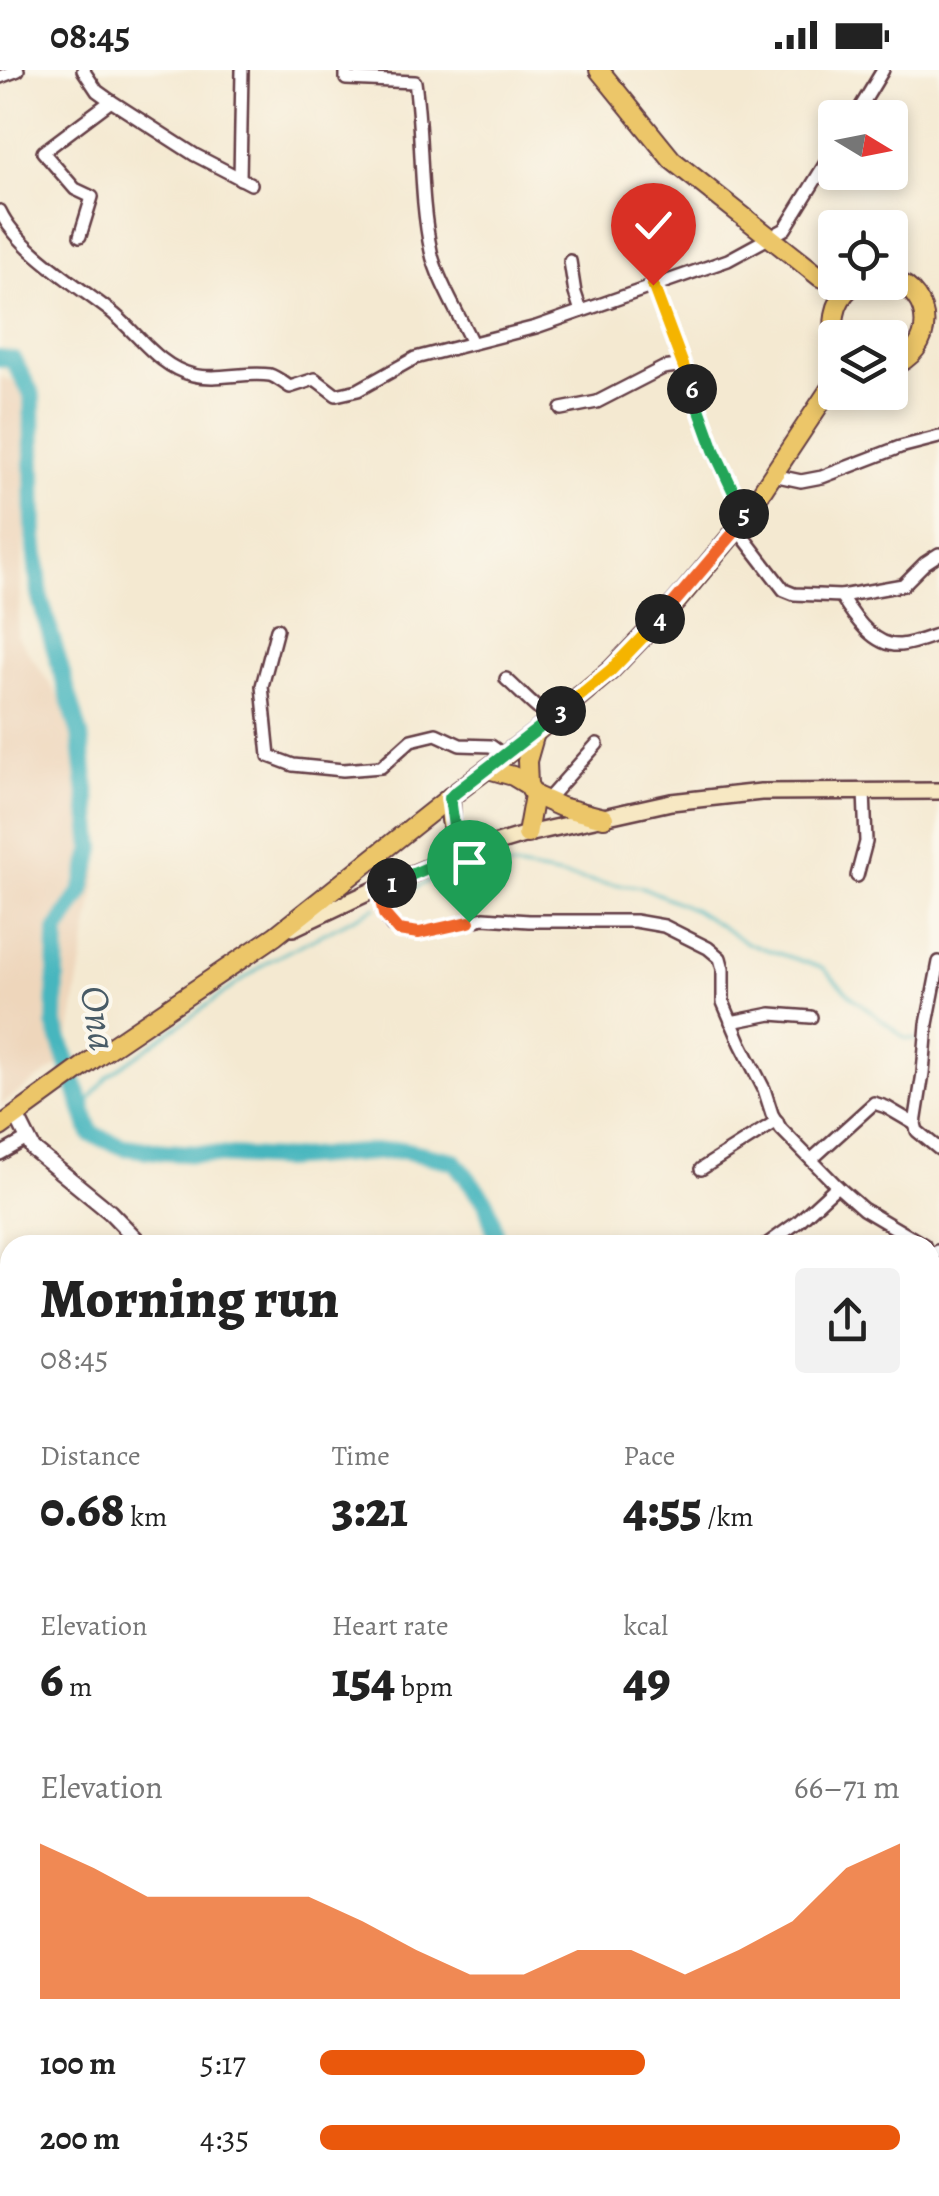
<!DOCTYPE html>
<html lang="en">
<head>
<meta charset="utf-8">
<style>
	body { margin:0; font-family:Alegreya,serif; background:#f2f2f2; color:#222; height:100vh; display:flex; flex-direction:column; font-size:38px; white-space:nowrap }
	* { box-sizing:border-box; margin:0 }
	p { font-size:32px; color:#767676 }
	.icon { flex:none; width:55px; height:55px; fill:none; stroke:currentColor; stroke-width:2; stroke-linecap:round; stroke-linejoin:round }
	.map { position:relative; flex:1; overflow:hidden }
	.side { position:absolute; left:0px; top:1165px; width:940px; height:962px; display:flex; flex-direction:column; background:#fff; border-radius:30px 30px 0 0; box-shadow:0 5px 15px #0003 }
	.side>* { flex:none }
	.needle { width:65px; rotate:100deg }
	.fabs { position:absolute; left:818px; top:30px; display:grid; gap:20px }
	.fabs a { display:grid; place-items:center; width:90px; height:90px; border-radius:10px; background:#fff; box-shadow:0 5px 15px #0003; font-size:50px }
	.pin { position:absolute; display:grid; place-items:center; width:85px; height:85px; color:#fff; margin:-102px -42px; border-radius:50% 50% 50% 0; rotate:-45deg; box-shadow:0 0 10px #0007 }
	.pin .icon { rotate:45deg }
	.km { position:absolute; width:50px; height:50px; margin:-25px; border-radius:50%; background:#222; color:#fff; font-size:28px; line-height:50px; text-align:center }
	.round { display:grid; place-items:center; flex:none; width:105px; height:105px; border-radius:10px; background:#f2f2f2 }
	.summary { display:flex; align-items:center; justify-content:space-between; height:170px; padding:0 40px }
	h1 { font-size:55px; font-weight:800; line-height:75px }
	.stats { display:grid; grid-template-columns:repeat(3,1fr); gap:15px; height:170px; padding:10px 40px }
	.stats div { display:grid; align-content:center }
	.stats b { font-size:50px; font-weight:800 }
	.stats small { font-size:28px; font-weight:400 }
	.stats p { font-size:28px }
	.chart { height:280px; padding:20px 40px }
	.chart p { display:flex; justify-content:space-between }
	.chart svg { width:100%; height:180px; margin-top:10px; fill:#ea580c; opacity:.7 }
	ul { padding:0 40px; list-style:none; font-size:32px }
	li { display:grid; grid-template-columns:160px 120px 1fr; align-items:center; height:75px }
	li i { height:25px; border-radius:12px; background:#ea580c }
	.status { display:flex; justify-content:space-between; align-items:center; height:70px; padding:0 50px; background:#fff; direction:ltr }
	.status svg { height:28px; fill:currentColor }
	.map>svg:first-child { display:block }
	.built { fill:#eed6bb }
	.lines { fill:none; stroke-linecap:round; stroke-linejoin:round }
	.stream { stroke:#46b6be; stroke-width:2.5 }
	.river { stroke:#46b6be; stroke-width:18 }
	.minor-casing { stroke:#643d44; stroke-width:16 }
	.tertiary-casing { stroke:#643d44; stroke-width:19 }
	.secondary-casing { stroke:#643d44; stroke-width:20 }
	.primary-casing { stroke:#643d44; stroke-width:22 }
	.trunk-casing { stroke:#643d44; stroke-width:22 }
	.minor { stroke:#fff; stroke-width:11 }
	.tertiary { stroke:#fff; stroke-width:14 }
	.secondary { stroke:#f7e8c3; stroke-width:15 }
	.primary { stroke:#ecc669; stroke-width:18 }
	.trunk { stroke:#ecc669; stroke-width:18 }
	.split-1-casing { stroke:#fff; stroke-width:20 }
	.split-2-casing { stroke:#fff; stroke-width:20 }
	.split-3-casing { stroke:#fff; stroke-width:20 }
	.split-4-casing { stroke:#fff; stroke-width:20 }
	.split-5-casing { stroke:#fff; stroke-width:20 }
	.split-6-casing { stroke:#fff; stroke-width:20 }
	.split-7-casing { stroke:#fff; stroke-width:20 }
	.split-1 { stroke:#f0652b; stroke-width:12 }
	.split-2 { stroke:#22a559; stroke-width:12 }
	.split-3 { stroke:#22a559; stroke-width:12 }
	.split-4 { stroke:#f5b400; stroke-width:12 }
	.split-5 { stroke:#f0652b; stroke-width:12 }
	.split-6 { stroke:#22a559; stroke-width:12 }
	.split-7 { stroke:#f5b400; stroke-width:12 }
	.labels { text-anchor:middle; dominant-baseline:central; stroke-width:8; stroke-linejoin:round; paint-order:stroke }
	.water-label { font-size:40px; font-style:italic; fill:#485b66; stroke:#fbf7ec }
</style>
</head>
<body>
<div class="status"><b>08:45</b><svg viewBox="0 0 49 12"><path d="M0 12V9h3v3zM5 12V6h3v6zM10 12V3h3v9zM15 12V0h3v12zM26 1h20v11H26zM47 4h2v5h-2z"/></svg></div>
<div class="map">
<svg width="939" height="2126" viewBox="0 0 939 2126">
	<rect width="100%" height="100%" fill="#fbf7ec"/>
	<filter id="ink" filterUnits="userSpaceOnUse"><feTurbulence type="fractalNoise" baseFrequency=".01" numOctaves="2"/><feDisplacementMap in="SourceGraphic" scale="20" xChannelSelector="R" yChannelSelector="G"/><feConvolveMatrix kernelMatrix="1 2 1 2 8 2 1 2 1" color-interpolation-filters="sRGB"/></filter>
	<filter id="wash" filterUnits="userSpaceOnUse"><feTurbulence type="fractalNoise" baseFrequency=".0048" numOctaves="4" result="noise"/><feDisplacementMap in="SourceGraphic" scale="40" xChannelSelector="R" yChannelSelector="G"/><feGaussianBlur stdDeviation="2.25" result="paint"/><feColorMatrix in="noise" values="0 0 0 0 0 0 0 0 0 0 0 0 0 0 0 0 0 1.4 0 .05"/><feComposite in="paint" operator="in"/></filter>
	<g filter="url(#wash)">
		<rect width="100%" height="100%" fill="#f4e9d1"/>
		<path class="built" d="M 0,307 L 25,316 L 28,419 L 17,566 L 86,666 L 98,801 L 65,991 L 0,1035 Z"/>
		<g class="lines">
			<g class="stream">
				<path d="M 388,831 L 431,810 L 513,797 L 600,813 L 642,817 L 695,840 L 747,873 L 823,898 L 852,927 L 905,968 L 923,970"/>
				<path d="M 91,1064 L 90,1029 L 107,1007 L 269,891 L 376,837"/>
			</g>
			<g class="river">
				<path d="M 0,288 L 13,290 L 32,325 L 34,466 L 40,528 L 80,665 L 93,779 L 82,821 L 57,861 L 55,954 L 91,1064 L 124,1077 L 166,1082 L 282,1089 L 402,1080 L 454,1091 L 486,1132 L 499,1175"/>
				<path d="M 267,2126 L 275,2118"/>
			</g>
		</g>
	</g>
	<g filter="url(#ink)">
		<g class="lines">
			<g class="minor-casing">
				<g id="minor">
					<path d="M 83,0 L 97,21 L 111,31 L 195,85 L 251,114"/>
					<path d="M 346,0 L 346,9 L 415,12 C 423,67 419,126 431,181 C 436,207 460,247 472,273"/>
					<path d="M 0,7 L 18,0"/>
					<path d="M 854,48 L 883,0"/>
					<path d="M 240,109 L 242,0"/>
					<path d="M 0,141 C 18,180 80,217 114,244 C 139,265 159,297 193,305 C 217,311 246,301 270,305 C 277,307 283,313 290,317 L 315,309 L 336,325 L 358,320 L 415,288 L 536,257 L 728,190 L 785,159 L 835,78"/>
					<path d="M 80,166 L 92,127 L 75,119 L 43,82 L 111,31"/>
					<path d="M 570,191 L 575,223 L 581,241"/>
					<path d="M 653,215 L 714,380 L 745,446"/>
					<path d="M 561,339 L 597,332 L 663,298 L 684,295"/>
					<path d="M 773,405 L 801,411 L 822,407 L 900,377 L 939,367"/>
					<path d="M 737,459 L 784,520 L 794,524 L 841,526 L 903,515 L 925,493 L 939,484"/>
					<path d="M 841,526 C 853,546 874,577 900,575 C 913,574 927,568 939,564"/>
					<path d="M 277,559 L 262,616 L 269,686 L 293,695 L 343,700 L 381,697 L 411,670 L 436,664 L 460,675 L 491,676 L 505,686"/>
					<path d="M 506,609 C 522,623 535,639 552,649"/>
					<path d="M 547,730 L 597,674"/>
					<path d="M 857,806 L 866,772 L 864,721"/>
					<path d="M 378,818 L 384,844 L 392,856 L 405,862 L 419,863 L 484,848 L 529,851 L 635,851 L 664,856 L 708,878 L 720,888 L 723,899 L 723,932 L 741,974 L 764,1019 L 772,1044 L 781,1059 L 837,1116 L 863,1139 L 924,1175"/>
					<path d="M 939,892 L 927,954 L 923,1003 L 915,1054 L 917,1061 L 939,1079"/>
					<path d="M 731,952 L 771,944 L 811,947"/>
					<path d="M 0,1084 L 27,1069"/>
					<path d="M 812,1089 L 874,1033 L 886,1037 L 915,1054"/>
					<path d="M 701,1099 L 777,1051"/>
					<path d="M 766,1175 L 798,1152 L 837,1116"/>
					<path d="M 937,1181 L 939,1182"/>
					<path d="M 930,1266 L 939,1259"/>
					<path d="M 0,1729 L 10,1728"/>
					<path d="M 0,1884 L 10,1882"/>
					<path d="M 930,1917 L 936,1912 L 939,1904"/>
					<path d="M 792,2126 L 796,2118"/>
				</g>
			</g>
			<g class="tertiary-casing">
				<g id="tertiary">
					<path d="M 16,1045 L 33,1079 L 110,1142 L 142,1175"/>
					<path d="M 219,2118 L 220,2126"/>
				</g>
			</g>
			<g class="secondary-casing">
				<path id="secondary" d="M 293,858 L 378,818 L 458,785 L 527,764 L 671,732 L 761,722 L 939,721"/>
			</g>
			<g class="primary-casing">
				<g id="primary">
					<path d="M 488,699 L 513,706 L 528,715 L 534,725 L 561,737 L 604,748"/>
					<path d="M 528,715 L 527,691 L 535,663"/>
					<path d="M 450,727 L 451,750 L 458,785"/>
					<path d="M 527,764 L 534,725"/>
					<path d="M 0,1057 L 99,985 L 275,866 L 450,727 L 535,663 L 611,600 L 676,532 L 737,459 L 833,314 L 835,299"/>
				</g>
			</g>
			<g class="trunk-casing">
				<g id="trunk">
					<path d="M 599,0 L 672,90 L 820,207 L 835,211"/>
					<path d="M 890,208 C 936,224 936,281 890,297"/>
					<path d="M 835,269 C 832,245 836,227 857,212"/>
				</g>
			</g>
			<use href="#minor" class="minor"/>
			<use href="#tertiary" class="tertiary"/>
			<use href="#secondary" class="secondary"/>
			<use href="#primary" class="primary"/>
			<use href="#trunk" class="trunk"/>
		</g>
	</g>
	<g class="lines" filter="url(#ink)">
		<g class="split-1-casing">
			<path id="split-1" d="M 392,813 L 378,818 L 384,844 L 398,860 L 419,863 L 469,852"/>
		</g>
		<g class="split-2-casing">
			<path id="split-2" d="M 392,813 L 458,785 L 450,728 L 454,724"/>
		</g>
		<g class="split-3-casing">
			<path id="split-3" d="M 454,724 L 561,641"/>
		</g>
		<g class="split-4-casing">
			<path id="split-4" d="M 561,641 L 611,600 L 660,549"/>
		</g>
		<g class="split-5-casing">
			<path id="split-5" d="M 660,549 L 737,459 L 745,446 L 744,444"/>
		</g>
		<g class="split-6-casing">
			<path id="split-6" d="M 692,319 L 714,380 L 744,444"/>
		</g>
		<g class="split-7-casing">
			<path id="split-7" d="M 653,215 L 692,319"/>
		</g>
		<use href="#split-1" class="split-1"/>
		<use href="#split-2" class="split-2"/>
		<use href="#split-3" class="split-3"/>
		<use href="#split-4" class="split-4"/>
		<use href="#split-5" class="split-5"/>
		<use href="#split-6" class="split-6"/>
		<use href="#split-7" class="split-7"/>
	</g>
	<g class="labels">
		<g class="water-label">
			<text transform="translate(99 948) rotate(81)">Ona</text>
		</g>
	</g>
</svg>
<div class="fabs">
<a><svg class="needle" viewBox="-14 -14 28 28"><path d="M0-13l5 13h-10z" fill="#e53935"/><path d="M0 13l5-13h-10z" fill="#767676"/></svg></a>
<a><svg class="icon" aria-label="locate" viewBox="0 0 24 24"><circle cx="12" cy="12" r="6"/><path d="M12 2v4M12 18v4M2 12h4M18 12h4"/></svg></a>
<a><svg class="icon" aria-label="layers" viewBox="0 0 24 24"><path d="M12 4l9 5-9 5-9-5zM3 14l9 5 9-5"/></svg></a>
</div>
<div class="pin" style="left:469px;top:852px;background:#1e9e55"><svg class="icon" aria-label="arrive" viewBox="0 0 24 24"><path d="M6 21V4h12l-3 4 3 4H6"/></svg></div>
<div class="pin" style="left:653px;top:215px;background:#d93025"><svg class="icon" aria-label="check" viewBox="0 0 24 24"><path d="M5 12l5 5 9-10"/></svg></div>
<b class="km" style="left:392px;top:813px">1</b>
<b class="km" style="left:561px;top:641px">3</b>
<b class="km" style="left:660px;top:549px">4</b>
<b class="km" style="left:744px;top:444px">5</b>
<b class="km" style="left:692px;top:319px">6</b>
<section class="side">
<div class="summary"><div><h1>Morning run</h1><p>08:45</p></div><a class="round"><svg class="icon" aria-label="share" viewBox="0 0 24 24"><path d="M12 15V3M7 8l5-5 5 5M5 13v7h14v-7"/></svg></a></div>
<div class="stats">
<div><p>Distance</p><b>0.68<small> km</small></b></div>
<div><p>Time</p><b>3:21</b></div>
<div><p>Pace</p><b>4:55<small> /km</small></b></div>
</div>
<div class="stats">
<div><p>Elevation</p><b>6<small> m</small></b></div>
<div><p>Heart rate</p><b>154<small> bpm</small></b></div>
<div><p>kcal</p><b>49</b></div>
</div>
<div class="chart"><p><span>Elevation</span>66–71 m</p>
<svg viewBox="0 0 160 44" preserveAspectRatio="none"><path d="M0 44V6L10 12L20 19L30 19L40 19L50 19L60 25L70 32L80 38L90 38L100 32L110 32L120 38L130 32L140 25L150 12L160 6V44z"/></svg>
</div>
<ul>
<li><b>100 m</b>5:17<i style="width:56%"></i></li>
<li><b>200 m</b>4:35<i style="width:100%"></i></li>
</ul>
</section>
</div>
</body>
</html>
